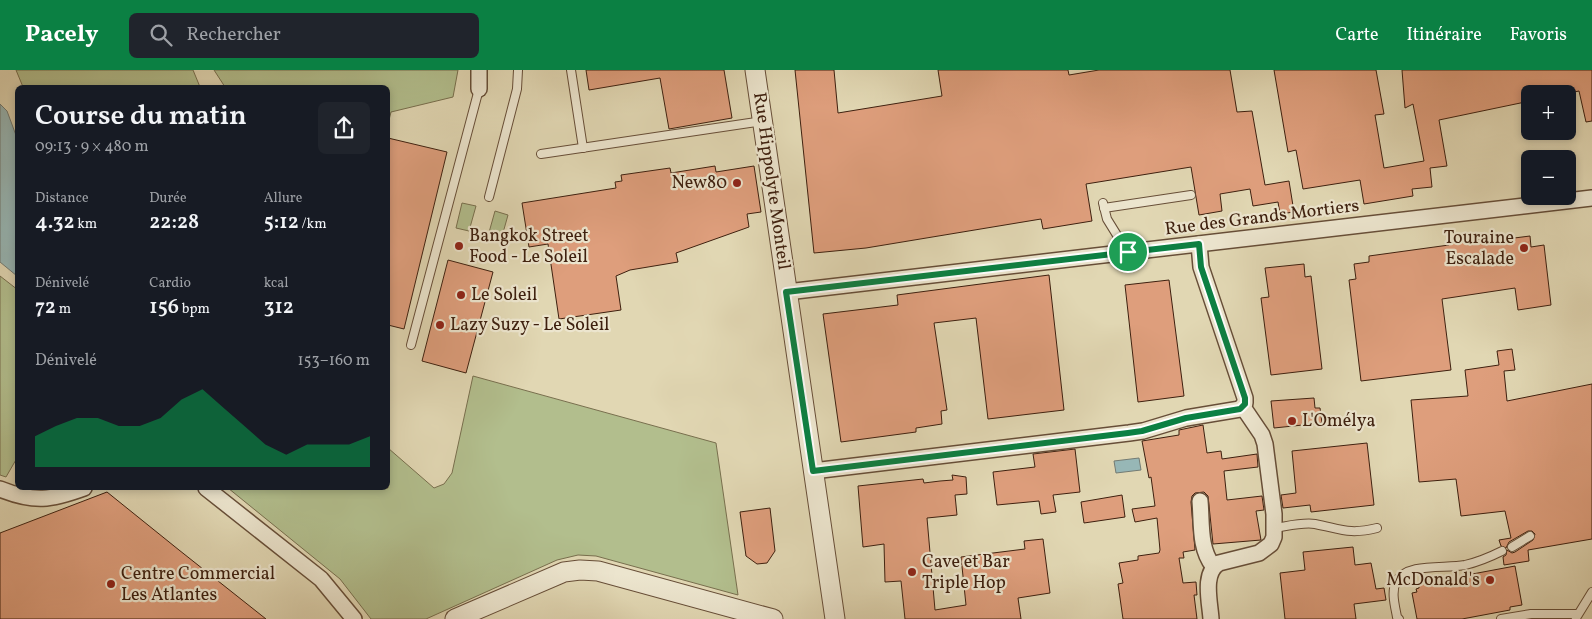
<!DOCTYPE html>
<html lang="fr">
<head>
<meta charset="utf-8">
<style>
	body { margin:0; font-family:Vollkorn,serif; background:#20242c; color:#f1f3f6; height:100vh; display:flex; flex-direction:column; font-size:19px; white-space:nowrap }
	* { box-sizing:border-box; margin:0 }
	p { font-size:16px; color:#9ea1a6 }
	.icon { flex:none; width:28px; height:28px; fill:none; stroke:currentColor; stroke-width:2; stroke-linecap:round; stroke-linejoin:round }
	.map { position:relative; flex:1; overflow:hidden }
	.details { position:absolute; left:15px; top:15px; width:375px; height:405px; display:flex; flex-direction:column; background:#171b24; border-radius:8px; box-shadow:0 2px 8px #0003 }
	.details>* { flex:none }
	.fabs { position:absolute; left:1521px; top:15px; display:grid; gap:10px }
	.fabs a { display:grid; place-items:center; width:55px; height:55px; border-radius:8px; background:#171b24; box-shadow:0 2px 8px #0003; font-size:25px }
	.pin { position:absolute; display:grid; place-items:center; width:42px; height:42px; color:#fff; margin:-21px; border:2px solid #fff; border-radius:50%; box-shadow:0 1px 5px #0007 }
	.round { display:grid; place-items:center; flex:none; width:52px; height:52px; border-radius:8px; background:#20242c }
	.headline { display:flex; align-items:center; justify-content:space-between; height:85px; padding:0 20px }
	h1 { font-size:28px; font-weight:600; line-height:38px }
	.figures { display:grid; grid-template-columns:repeat(3,1fr); gap:8px; height:85px; padding:5px 20px }
	.figures div { display:grid; align-content:center }
	.figures b { font-size:21px; font-weight:600 }
	.figures small { font-size:14px; font-weight:400 }
	.figures p { font-size:14px }
	.chart { height:140px; padding:10px 20px }
	.chart p { display:flex; justify-content:space-between }
	.chart svg { width:100%; height:90px; margin-top:5px; fill:#0b8043; opacity:.7 }
	header { display:flex; align-items:center; gap:30px; box-sizing:border-box; height:70px; padding:0 25px; background:#0b8043; color:#fff }
	header strong { font-size:24px }
	nav { display:flex; gap:28px; margin-inline-start:auto; font-size:18px }
	.search { width:350px; height:45px; background:#20242c; display:flex; align-items:center; gap:12px; box-sizing:border-box; padding:0 18px; border-radius:8px; color:#9ea1a6; font-size:19px }
	.map>svg:first-child { display:block }
	.green { fill:#b2be8d; stroke:#786f4e }
	.water { fill:#97b7b6; stroke:#737b73 }
	.building { fill:#de9e7c; stroke:#3e200f }
	.lines { fill:none; stroke-linecap:round; stroke-linejoin:round }
	.service-casing { stroke:#674e38; stroke-width:10 }
	.minor-casing { stroke:#674e38; stroke-width:18 }
	.tertiary-casing { stroke:#674e38; stroke-width:21 }
	.service { stroke:#ece5ce; stroke-width:8 }
	.minor { stroke:#ece5ce; stroke-width:15 }
	.tertiary { stroke:#ece5ce; stroke-width:19 }
	.route-casing { stroke:#fff; stroke-width:10 }
	.route { stroke:#0b8043; stroke-width:6 }
	.poi-dot { fill:#8f2418; stroke:#ece5ce; stroke-width:2 }
	.labels { text-anchor:middle; dominant-baseline:central; stroke-width:4.5; stroke-linejoin:round; paint-order:stroke }
	.street-label { font-size:18px; fill:#3e200f; stroke:#ece5ce }
	.poi-label { font-size:18px; fill:#3e200f; stroke:#ece5ce; text-anchor:start }
</style>
</head>
<body>
<header>
<strong>Pacely</strong>
<div class="search"><svg class="icon" aria-label="search" viewBox="0 0 24 24"><circle cx="10" cy="10" r="6"/><path d="M15 15l6 6"/></svg>Rechercher</div>
<nav><a>Carte</a><a>Itinéraire</a><a>Favoris</a></nav>
</header>
<div class="map">
<svg width="1592" height="549" viewBox="0 0 1592 549">
	<rect width="100%" height="100%" fill="#e1d7b3"/>
	<filter id="stains"><feTurbulence type="fractalNoise" baseFrequency=".004" numOctaves="4"/><feColorMatrix values="0 0 0 0 .2 0 0 0 0 .09 0 0 0 0 .02 0 0 0 .5 -.17"/></filter>
	<radialGradient id="worn" r=".72"><stop offset=".6" stop-color="#630" stop-opacity="0"/><stop offset="1" stop-color="#630" stop-opacity=".3"/></radialGradient>
	<g class="green">
		<path d="M 16,0 L 193,0 L 200,17 L 23,17 Z"/>
		<path d="M 214,0 L 458,0 L 453,27 L 391,42 L 388,54 L 388,18 L 225,17 Z"/>
		<path d="M 462,133 L 476,136 L 469,161 L 456,158 Z"/>
		<path d="M 495,141 L 508,145 L 501,170 L 488,166 Z"/>
		<path d="M 0,206 L 18,220 L 17,388 L 6,407 L 0,405 Z"/>
		<path d="M 473,306 L 716,373 L 738,525 L 596,486 L 578,485 L 557,490 L 426,549 L 371,549 L 340,509 L 228,418 L 388,418 L 388,378 L 434,418 L 444,414 L 452,403 Z"/>
	</g>
	<g class="water">
		<path d="M 0,34 L 7,41 L 17,68 L 17,206 L 0,192 Z"/>
		<path d="M 1139,388 L 1141,400 L 1116,403 L 1114,391 Z"/>
	</g>
	<g class="building">
		<path d="M 586,0 L 724,0 L 732,48 L 669,59 L 660,8 L 589,20 Z"/>
		<path d="M 795,0 L 834,0 L 838,43 L 942,26 L 938,0 L 1068,0 L 1069,5 L 1099,0 L 1230,0 L 1237,42 L 1252,41 L 1265,115 L 1289,111 L 1294,142 L 1280,144 L 1278,132 L 1253,136 L 1250,119 L 1220,124 L 1222,141 L 1199,145 L 1191,97 L 1086,114 L 1092,151 L 1043,159 L 1041,149 L 866,178 L 814,183 Z"/>
		<path d="M 1274,0 L 1376,0 L 1384,44 L 1375,45 L 1384,98 L 1424,91 L 1413,34 L 1405,38 L 1402,0 L 1592,0 L 1592,51 L 1586,52 L 1579,21 L 1565,24 L 1530,24 L 1530,31 L 1439,50 L 1447,96 L 1430,98 L 1432,117 L 1412,119 L 1413,126 L 1364,134 L 1360,110 L 1303,119 L 1296,80 L 1288,82 Z"/>
		<path d="M 388,68 L 447,82 L 404,259 L 388,255 Z"/>
		<path d="M 715,96 L 716,102 L 754,96 L 761,142 L 747,144 L 749,157 L 676,183 L 678,192 L 630,200 L 616,206 L 621,240 L 559,249 L 548,174 L 529,177 L 522,133 L 616,118 L 615,112 L 622,111 L 621,105 L 670,98 L 671,103 Z"/>
		<path d="M 1530,166 L 1531,177 L 1544,175 L 1551,235 L 1518,240 L 1515,218 L 1442,229 L 1451,300 L 1361,311 L 1349,210 L 1356,209 L 1354,194 L 1369,192 L 1369,186 L 1449,175 L 1449,173 L 1490,168 L 1491,171 Z"/>
		<path d="M 448,190 L 493,202 L 466,303 L 422,291 Z"/>
		<path d="M 1304,194 L 1305,207 L 1311,206 L 1322,299 L 1271,305 L 1261,228 L 1269,227 L 1265,198 Z"/>
		<path d="M 1049,205 L 1064,340 L 988,349 L 976,248 L 934,253 L 947,340 L 941,341 L 942,354 L 916,358 L 916,362 L 841,372 L 823,244 L 898,235 L 897,225 Z"/>
		<path d="M 1169,210 L 1184,326 L 1138,332 L 1125,215 Z"/>
		<path d="M 1512,279 L 1515,300 L 1504,301 L 1507,331 L 1592,314 L 1592,469 L 1528,480 L 1529,491 L 1504,495 L 1503,487 L 1506,485 L 1507,480 L 1512,483 L 1515,482 L 1533,470 L 1535,464 L 1532,461 L 1528,461 L 1509,472 L 1506,478 L 1501,476 L 1499,470 L 1511,468 L 1505,441 L 1461,446 L 1456,409 L 1419,412 L 1411,330 L 1468,326 L 1465,300 L 1499,295 L 1497,281 Z"/>
		<path d="M 1314,328 L 1315,338 L 1320,338 L 1322,353 L 1274,358 L 1271,331 Z"/>
		<path d="M 1203,355 L 1207,383 L 1221,381 L 1222,389 L 1257,384 L 1258,397 L 1224,401 L 1227,430 L 1262,426 L 1264,440 L 1256,441 L 1261,470 L 1213,474 L 1208,426 L 1204,422 L 1195,423 L 1192,426 L 1191,432 L 1195,480 L 1183,482 L 1184,488 L 1179,488 L 1183,513 L 1196,512 L 1197,525 L 1194,525 L 1197,549 L 1123,549 L 1118,514 L 1123,513 L 1119,493 L 1138,490 L 1138,486 L 1159,483 L 1160,480 L 1157,448 L 1135,452 L 1132,439 L 1155,436 L 1151,407 L 1149,408 L 1142,371 L 1179,365 L 1179,360 Z"/>
		<path d="M 1367,373 L 1374,435 L 1311,442 L 1310,435 L 1283,438 L 1281,425 L 1296,423 L 1292,381 Z"/>
		<path d="M 1075,379 L 1080,422 L 1053,425 L 1056,442 L 1041,444 L 1039,431 L 997,435 L 993,402 L 1035,397 L 1033,384 Z"/>
		<path d="M 952,405 L 966,407 L 967,424 L 955,425 L 957,445 L 927,448 L 935,540 L 966,535 L 961,487 L 1025,479 L 1024,471 L 1043,469 L 1050,523 L 1018,528 L 1021,549 L 905,549 L 901,511 L 885,512 L 884,474 L 863,477 L 858,416 L 923,409 L 924,413 L 940,411 L 953,410 Z"/>
		<path d="M 107,422 L 179,480 L 266,549 L 0,549 L 0,463 Z"/>
		<path d="M 1122,425 L 1125,447 L 1084,453 L 1081,432 Z"/>
		<path d="M 770,438 L 775,481 L 767,493 L 757,494 L 746,486 L 740,442 Z"/>
		<path d="M 1353,477 L 1355,495 L 1371,493 L 1376,519 L 1384,518 L 1386,530 L 1354,534 L 1356,549 L 1285,549 L 1280,503 L 1305,500 L 1303,482 Z"/>
		<path d="M 1515,496 L 1522,535 L 1510,537 L 1510,540 L 1462,549 L 1417,549 L 1412,523 L 1417,522 L 1416,519 L 1419,518 L 1419,514 Z"/>
	</g>
	<g class="lines">
		<g class="service-casing">
			<g id="service">
				<path d="M 571,0 L 583,78"/>
				<path d="M 541,84 L 763,51"/>
				<path d="M 489,127 L 517,19 L 518,0"/>
				<path d="M 1103,133 L 1107,149 L 1128,183"/>
				<path d="M 1104,138 L 1191,125"/>
				<path d="M 411,275 L 479,19"/>
				<path d="M 1275,458 C 1288,456 1303,452 1315,454 C 1341,459 1349,465 1377,458"/>
				<path d="M 1512,477 L 1530,466"/>
				<path d="M 1576,548 L 1592,522"/>
				<path d="M 1399,549 L 1397,547 C 1395,536 1391,522 1396,512 C 1407,492 1445,499 1465,495 C 1478,492 1490,487 1502,481"/>
				<path d="M 1501,549 L 1531,544 L 1577,544"/>
			</g>
		</g>
		<g class="minor-casing">
			<g id="minor">
				<path d="M 479,19 L 479,0"/>
				<path d="M 787,222 L 1592,128"/>
				<path d="M 813,401 L 1129,363 L 1143,361 L 1186,348 L 1240,339 L 1245,333 L 1245,328 L 1201,197 L 1199,174"/>
				<path d="M 206,418 L 321,509 L 354,549"/>
				<path d="M 0,419 C 35,433 51,430 84,418"/>
				<path d="M 1200,431 C 1202,453 1199,478 1213,496"/>
				<path d="M 1211,549 C 1210,532 1202,503 1219,493 L 1259,483 L 1271,474 L 1274,467 L 1274,444 L 1265,374 L 1262,365 L 1243,337"/>
			</g>
		</g>
		<g class="tertiary-casing">
			<g id="tertiary">
				<path d="M 755,0 L 835,549"/>
				<path d="M 455,549 L 564,502 L 580,500 L 598,501 L 773,549"/>
			</g>
		</g>
		<use href="#service" class="service"/>
		<use href="#minor" class="minor"/>
		<use href="#tertiary" class="tertiary"/>
	</g>
	<g class="lines">
		<g class="route-casing">
			<path id="route" d="M 1199,174 L 1201,197 L 1245,328 L 1245,334 L 1240,339 L 1186,348 L 1142,361 L 1128,363 L 813,401 L 786,222 Z"/>
		</g>
		<use href="#route" class="route"/>
	</g>
	<g class="poi-dot">
		<circle cx="737" cy="113" r="5"/>
		<circle cx="459" cy="176" r="5"/>
		<circle cx="1524" cy="178" r="5"/>
		<circle cx="461" cy="225" r="5"/>
		<circle cx="440" cy="255" r="5"/>
		<circle cx="1292" cy="351" r="5"/>
		<circle cx="912" cy="502" r="5"/>
		<circle cx="1490" cy="510" r="5"/>
		<circle cx="111" cy="514" r="5"/>
	</g>
	<g class="labels">
		<g class="street-label">
			<text transform="translate(771 111) rotate(82)">Rue Hippolyte Monteil</text>
			<text transform="translate(1262 148) rotate(-7)">Rue des Grands Mortiers</text>
		</g>
		<g class="poi-label">
			<text x="727" y="113" text-anchor="end">New80</text>
			<text x="469" y="166">Bangkok Street<tspan x="469" dy="21">Food - Le Soleil</tspan></text>
			<text x="1514" y="168" text-anchor="end">Touraine<tspan x="1514" dy="21">Escalade</tspan></text>
			<text x="471" y="225">Le Soleil</text>
			<text x="450" y="255">Lazy Suzy - Le Soleil</text>
			<text x="1302" y="351">L'Omélya</text>
			<text x="922" y="492">Cave et Bar<tspan x="922" dy="21">Triple Hop</tspan></text>
			<text x="121" y="504">Centre Commercial<tspan x="121" dy="21">Les Atlantes</tspan></text>
			<text x="1480" y="510" text-anchor="end">McDonald's</text>
		</g>
	</g>
	<rect width="100%" height="100%" filter="url(#stains)"/>
	<rect width="100%" height="100%" fill="url(#worn)"/>
</svg>
<div class="fabs">
<a>+</a>
<a>−</a>
</div>
<div class="pin" style="left:1128px;top:182px;background:#1e9e55"><svg class="icon" aria-label="arrive" viewBox="0 0 24 24"><path d="M6 21V4h12l-3 4 3 4H6"/></svg></div>
<section class="details">
<div class="headline"><div><h1>Course du matin</h1><p>09:13 · 9 × 480 m</p></div><a class="round"><svg class="icon" aria-label="share" viewBox="0 0 24 24"><path d="M12 15V3M7 8l5-5 5 5M5 13v7h14v-7"/></svg></a></div>
<div class="figures">
<div><p>Distance</p><b>4.32<small> km</small></b></div>
<div><p>Durée</p><b>22:28</b></div>
<div><p>Allure</p><b>5:12<small> /km</small></b></div>
</div>
<div class="figures">
<div><p>Dénivelé</p><b>72<small> m</small></b></div>
<div><p>Cardio</p><b>156<small> bpm</small></b></div>
<div><p>kcal</p><b>312</b></div>
</div>
<div class="chart"><p><span>Dénivelé</span>153–160 m</p>
<svg viewBox="0 0 160 44" preserveAspectRatio="none"><path d="M0 44V29L10 24L20 20L30 20L40 24L50 24L60 20L70 11L80 6L90 15L100 24L110 33L120 38L130 33L140 33L150 33L160 29V44z"/></svg>
</div>
</section>
</div>
</body>
</html>
